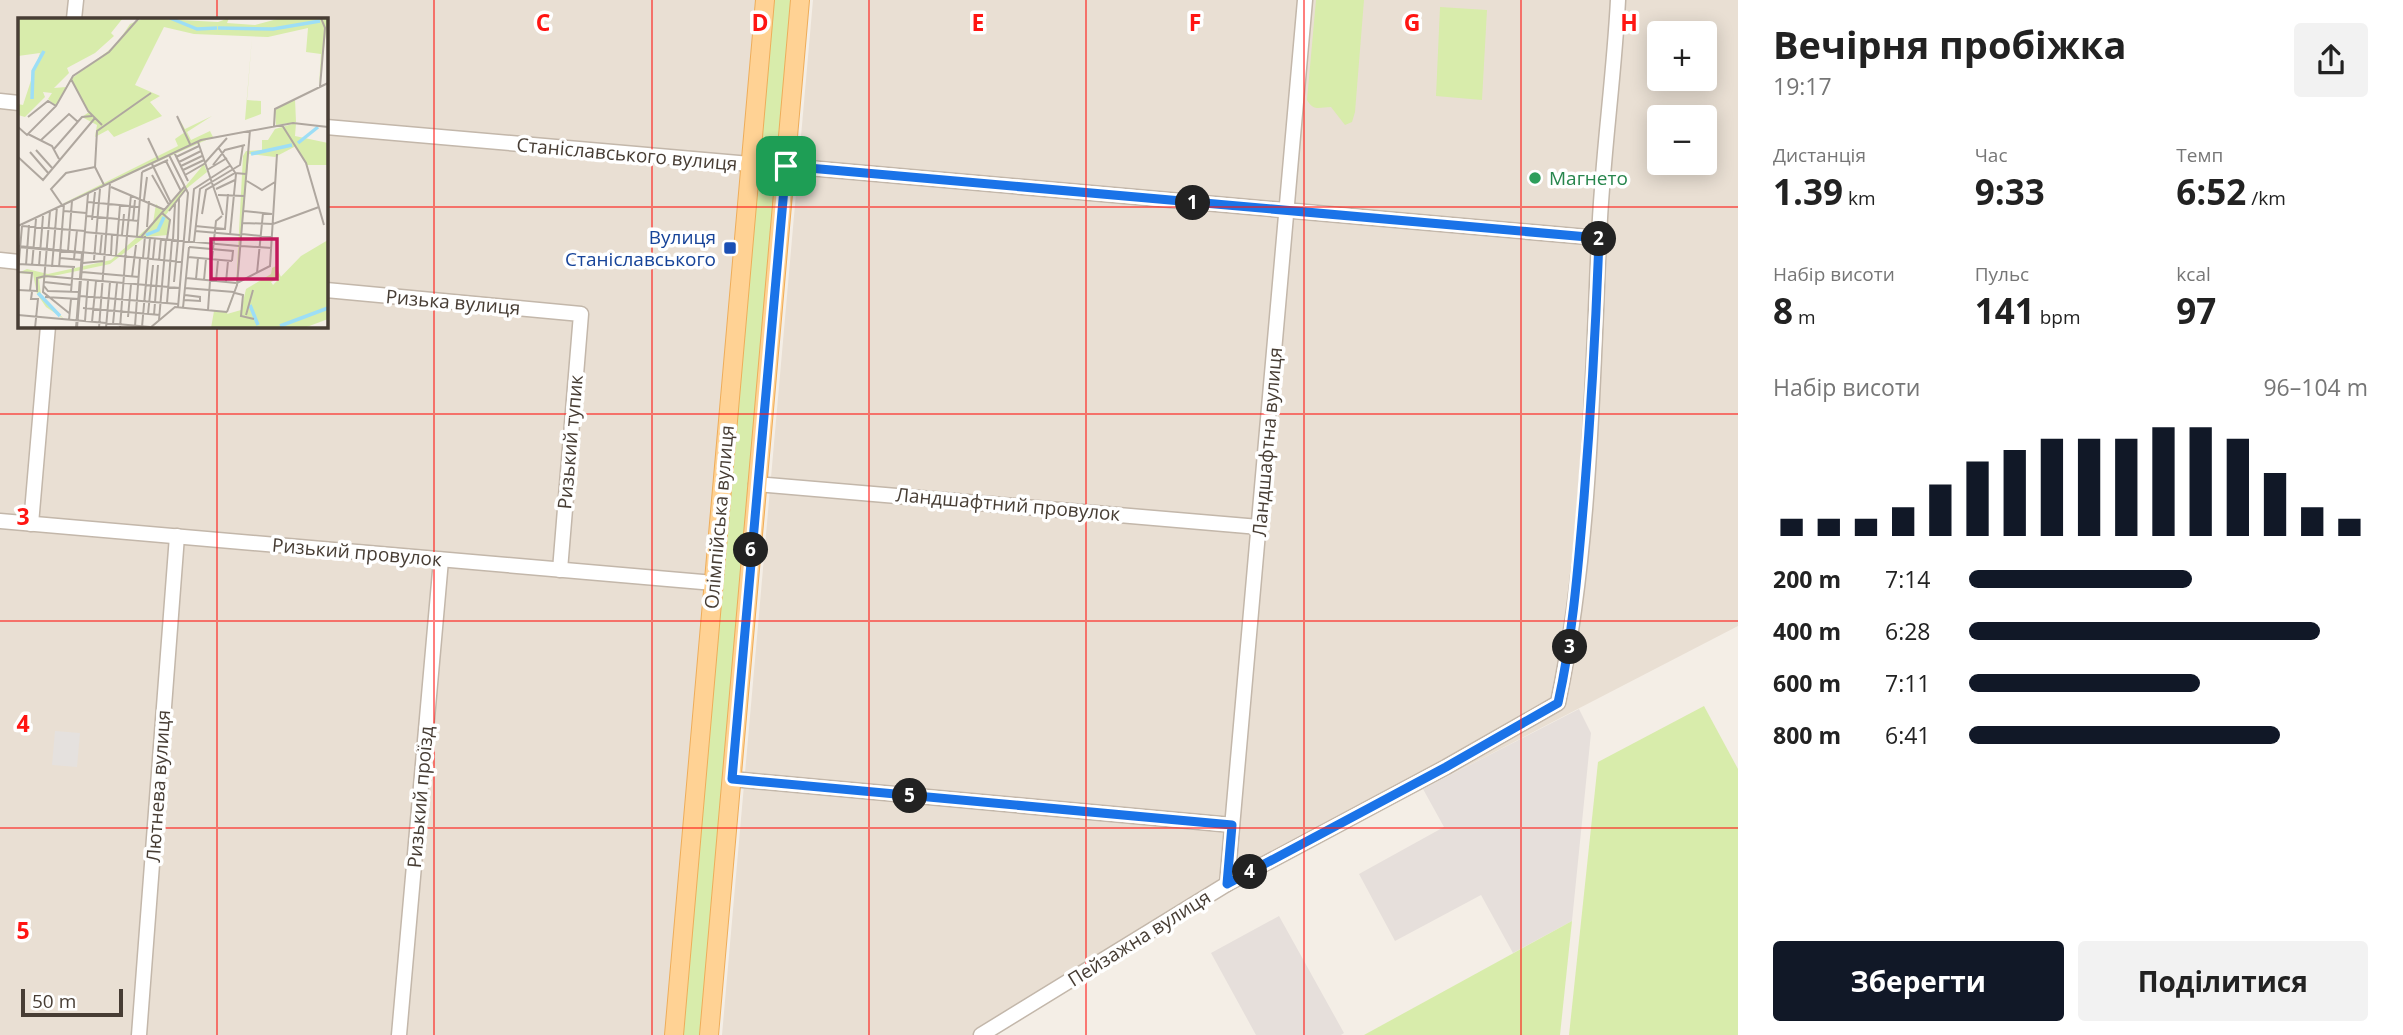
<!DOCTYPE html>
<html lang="uk">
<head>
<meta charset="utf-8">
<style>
	body { margin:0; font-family:"Open Sans",sans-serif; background:#f2f2f2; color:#222; height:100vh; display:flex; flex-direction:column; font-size:26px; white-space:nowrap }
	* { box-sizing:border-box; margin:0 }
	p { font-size:23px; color:#767676 }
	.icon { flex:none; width:38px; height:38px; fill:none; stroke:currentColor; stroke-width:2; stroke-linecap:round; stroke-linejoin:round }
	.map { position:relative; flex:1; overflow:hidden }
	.panel { display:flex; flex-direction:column; background:#fff; width:665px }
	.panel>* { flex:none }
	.tools { position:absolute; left:1647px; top:21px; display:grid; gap:14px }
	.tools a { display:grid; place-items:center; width:70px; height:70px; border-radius:7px; background:#fff; box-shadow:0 4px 18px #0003; font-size:35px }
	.scale { position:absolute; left:21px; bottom:18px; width:102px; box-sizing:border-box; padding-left:7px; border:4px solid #473d34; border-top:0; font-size:19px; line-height:24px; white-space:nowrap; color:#473d34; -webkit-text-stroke:5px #fff; paint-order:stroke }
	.pin { position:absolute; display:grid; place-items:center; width:60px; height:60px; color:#fff; margin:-30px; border-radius:14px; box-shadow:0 4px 10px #0006 }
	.km { position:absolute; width:35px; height:35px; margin:-18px; border-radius:50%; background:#222; color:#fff; font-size:19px; line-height:35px; text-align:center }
	.round { display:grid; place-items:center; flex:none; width:74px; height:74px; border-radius:7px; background:#f2f2f2 }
	.summary { display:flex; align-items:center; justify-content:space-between; height:119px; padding:0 35px }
	h1 { font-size:38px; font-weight:700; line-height:52px }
	.figures { display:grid; grid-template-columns:repeat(3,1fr); gap:10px; height:119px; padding:7px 35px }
	.figures div { display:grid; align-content:center }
	.figures b { font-size:35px; font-weight:700 }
	.figures small { font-size:19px; font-weight:400 }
	.figures p { font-size:19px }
	.chart { height:196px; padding:14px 35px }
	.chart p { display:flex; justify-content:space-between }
	.chart svg { width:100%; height:126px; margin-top:7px; stroke:#111827; stroke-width:6 }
	.button { display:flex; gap:14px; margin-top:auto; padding:14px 35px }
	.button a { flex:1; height:80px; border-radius:7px; background:#111827; color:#fff; font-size:28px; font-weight:700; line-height:80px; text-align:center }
	.button a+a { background:#f2f2f2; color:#222 }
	ul { padding:0 35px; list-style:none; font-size:23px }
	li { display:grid; grid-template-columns:112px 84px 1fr; align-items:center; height:52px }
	li i { height:18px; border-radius:9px; background:#111827 }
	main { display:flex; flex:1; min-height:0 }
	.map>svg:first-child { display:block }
	.residential { fill:#e9dfd3; fill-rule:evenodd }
	.industrial { fill:#e6dfdb }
	.green { fill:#d8ecab }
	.parking { fill:#e5e1de }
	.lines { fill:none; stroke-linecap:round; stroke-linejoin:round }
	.minor-casing { stroke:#c3b7aa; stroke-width:17 }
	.major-casing { stroke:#eead5a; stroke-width:20 }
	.minor { stroke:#fff; stroke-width:14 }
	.major { stroke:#ffd294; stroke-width:18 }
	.route-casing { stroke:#fff; stroke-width:14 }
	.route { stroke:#1a73e8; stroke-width:9 }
	.grid { fill:none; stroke:#ff1512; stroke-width:2; stroke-opacity:0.55 }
	.leisure-dot { fill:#2e9e5b; stroke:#fff; stroke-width:2.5 }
	.transit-dot { fill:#1a4fb4; stroke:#fff; stroke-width:2.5 }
	.labels { text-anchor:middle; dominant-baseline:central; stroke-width:7; stroke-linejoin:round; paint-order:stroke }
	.street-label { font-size:19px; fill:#473d34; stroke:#fff }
	.leisure-label { font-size:19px; fill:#27864d; stroke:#fff; text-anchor:start }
	.transit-label { font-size:19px; fill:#164399; stroke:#fff; text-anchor:end }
	.inset-river { fill:none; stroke:#9ddef6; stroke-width:3.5 }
	.inset-road { fill:none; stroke:#afa79f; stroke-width:2 }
	.view { fill:#c2185b; fill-opacity:0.15; stroke:#c2185b; stroke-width:3.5 }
	.inset-edge { fill:none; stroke:#473d34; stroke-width:3.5 }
	.grid-label { font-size:23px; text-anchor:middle; font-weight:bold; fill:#ff1512; stroke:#fff; stroke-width:7; stroke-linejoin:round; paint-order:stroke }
</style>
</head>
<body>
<main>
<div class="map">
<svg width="1738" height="1035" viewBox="0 0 1738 1035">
	<rect width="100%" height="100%" fill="#f4eee6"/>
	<g class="residential">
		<path d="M 0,0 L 765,0 L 672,1035 L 0,1035 ZM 19,19 L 326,19 L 326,326 L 19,326 Z"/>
		<path d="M 813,0 L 1738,0 L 1738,626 L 1232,888 L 993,1035 L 722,1035 ZM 1659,33 L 1704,33 L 1704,79 L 1659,79 ZM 1659,117 L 1704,117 L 1704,163 L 1659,163 Z"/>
	</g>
	<g class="industrial">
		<path d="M 1579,709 L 1591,733 L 1572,921 L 1513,953 L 1481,895 L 1395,941 L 1359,874 L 1444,827 L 1423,789 Z"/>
		<path d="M 1279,916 L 1344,1033 L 1341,1035 L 1256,1035 L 1211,953 Z"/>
	</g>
	<g class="green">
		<path d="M 764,0 L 800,0 L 708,1035 L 673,1035 Z"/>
		<path d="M 1316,0 L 1364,0 L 1355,112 L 1352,122 L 1345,125 L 1331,107 C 1320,107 1314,112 1307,100 Z"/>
		<path d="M 1440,7 L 1487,10 L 1482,100 L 1436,96 Z"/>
		<path d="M 1704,706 L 1738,769 L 1738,1035 L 1569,1035 L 1598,762 Z"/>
		<path d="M 1572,921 L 1560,1035 L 1364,1035 Z"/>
	</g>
	<path class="parking" d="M 55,731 L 80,733 L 77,767 L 52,765 Z"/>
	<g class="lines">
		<g class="minor-casing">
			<g id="minor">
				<path d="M 74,19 L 76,0"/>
				<path d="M 0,101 L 19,103"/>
				<path d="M 326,127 L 750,164"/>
				<path d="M 786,166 L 1599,238"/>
				<path d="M 0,260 L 19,262"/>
				<path d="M 326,290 L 581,314 L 560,570"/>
				<path d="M 756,484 L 1259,527"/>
				<path d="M 0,521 L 714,583"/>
				<path d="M 31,524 L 48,326"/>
				<path d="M 732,779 L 1232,825"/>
				<path d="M 1227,884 L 1305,0"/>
				<path d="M 139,1035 L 177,536"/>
				<path d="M 399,1035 L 441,560"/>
				<path d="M 981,1035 L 1227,884 L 1446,767 L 1558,703 C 1590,551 1592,393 1599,238 C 1602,159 1614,79 1618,0"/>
			</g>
		</g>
		<g class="major-casing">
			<g id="major">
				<path d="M 750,164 L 786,166"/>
				<path d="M 674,1035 L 765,0"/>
				<path d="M 709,1035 L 800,0"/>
			</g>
		</g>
		<use href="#minor" class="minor"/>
		<use href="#major" class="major"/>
	</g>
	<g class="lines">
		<g class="route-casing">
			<path id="route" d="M 786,166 L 1599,238 C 1596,325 1591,411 1584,498 C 1578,567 1573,635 1558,703 L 1446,767 L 1227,884 L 1232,825 L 732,779 Z"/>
		</g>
		<use href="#route" class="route"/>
	</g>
	<path class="grid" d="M 217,0 L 217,19M 434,0 L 434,1035M 652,0 L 652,1035M 869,0 L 869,1035M 1086,0 L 1086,1035M 1304,0 L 1304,1035M 1521,0 L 1521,1035M 0,207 L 19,207M 326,207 L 1738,207M 217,326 L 217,1035M 0,414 L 1738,414M 0,621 L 1738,621M 0,828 L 1738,828"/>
	<circle class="leisure-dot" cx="1535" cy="178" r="7"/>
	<rect class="transit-dot" x="723" y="241" width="14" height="14" rx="3.5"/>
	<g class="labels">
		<g class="street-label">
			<text transform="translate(627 154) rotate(5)">Станіславського вулиця</text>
			<text transform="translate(453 302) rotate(5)">Ризька вулиця</text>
			<text transform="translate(570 442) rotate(-85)">Ризький тупик</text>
			<text transform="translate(1267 442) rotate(-85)">Ландшафтна вулиця</text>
			<text transform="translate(1008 504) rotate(5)">Ландшафтний провулок</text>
			<text transform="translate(719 517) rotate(-85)">Олімпійська вулиця</text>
			<text transform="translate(357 552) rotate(5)">Ризький провулок</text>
			<text transform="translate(158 786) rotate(-86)">Лютнева вулиця</text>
			<text transform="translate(420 797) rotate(-85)">Ризький проїзд</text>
			<text transform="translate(1139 938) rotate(-32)">Пейзажна вулиця</text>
		</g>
		<g class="leisure-label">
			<text x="1549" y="178">Магнето</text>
		</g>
		<g class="transit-label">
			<text x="716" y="237">Вулиця<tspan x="716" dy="22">Станіславського</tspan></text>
		</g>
	</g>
	<g transform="translate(18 18)">
		<rect width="310" height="310" fill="#f4eee6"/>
		<path d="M 0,0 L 105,0 L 93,15 L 96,18 L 77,35 L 49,50 L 51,55 L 36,70 L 48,69 L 38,88 L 30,81 L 34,75 L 25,74 L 27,79 L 7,99 L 0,97 L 0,86 L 5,87 L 22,35 L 0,38 ZM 126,0 L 200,4 L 211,0 L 209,5 L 237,7 L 263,0 L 310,0 L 301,68 L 303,36 L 288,34 L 290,10 L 250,19 L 176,16 L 146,9 L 117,67 L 142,78 L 132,84 L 144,98 L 96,119 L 90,112 L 77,119 L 79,107 L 64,99 L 71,94 L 53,61 L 98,27 L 112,6 ZM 234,19 L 229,82 L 243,83 L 243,96 L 227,102 ZM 277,81 L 278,104 L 258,107 L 257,92 ZM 194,98 L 169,114 L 173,122 L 192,113 L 195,119 L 42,187 L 160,128 L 157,121 L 167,114 L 160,99 L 167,111 ZM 278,105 L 277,118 L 310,125 L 310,147 L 289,147 L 278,128 L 257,139 L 231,136 L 219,267 L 209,296 L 223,292 L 228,271 L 253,256 L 254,250 L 258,248 L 263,259 L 253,264 L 255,267 L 283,238 L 310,222 L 310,301 L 286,310 L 193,310 L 196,293 L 208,294 L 218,269 L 225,138 L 228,133 L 244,132 L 244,122 L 250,122 L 257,111 ZM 186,146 L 189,154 L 168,171 L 147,198 L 152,203 L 150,217 L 127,219 L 92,246 L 21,261 L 23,277 L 46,301 L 28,289 L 19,276 L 15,256 L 0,255 L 9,251 L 30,256 L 93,242 L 135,205 L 138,186 L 146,194 Z" fill="#d8ecab"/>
		<path class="inset-river" d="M 152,0 L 179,11 L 199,10M 200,10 L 255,11 L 302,3M 14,81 L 15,53 L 26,33M 280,125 L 300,109M 233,136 L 274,127M 128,217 L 140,212 L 146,199M 20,275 L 42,298M 232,287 L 240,307M 262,308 L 310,290"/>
		<path class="inset-road" d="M 53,61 L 70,93 L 84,107M 302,69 L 307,10 L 303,0M 159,98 L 172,126M 10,99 L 30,83 L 38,88M 264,107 L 288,145 L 306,207M 256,108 L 257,91 L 310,65M 0,109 L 9,117 L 38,88 L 55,58 L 91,34 L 121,0M 10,116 L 34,128 L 41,141M 130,120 L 140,141M 22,123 L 51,96 L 60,104M 180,124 L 205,197M 200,129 L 218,156 L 212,217M 36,131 L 64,99 L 74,98M 18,132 L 35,151M 12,134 L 31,156M 156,134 L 170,163M 151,137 L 170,175 L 160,289M 0,139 L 25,162 L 77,100M 158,139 L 181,128M 148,143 L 163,173M 161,144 L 183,133M 134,146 L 153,185M 195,147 L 207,132 L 227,127M 163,148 L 184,138M 165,152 L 186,142M 189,152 L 209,140M 124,154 L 150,142M 134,157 L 151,187M 167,157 L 186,146 L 209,120M 229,163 L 244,172 L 257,164M 86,167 L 77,149 L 79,113 L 133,75M 93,169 L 147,192M 198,171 L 217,162M 200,177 L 226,178M 122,180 L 124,154M 126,182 L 129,159M 70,184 L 122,189M 44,187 L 33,171 L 48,155 L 77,149M 32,193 L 25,274 L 51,295M 46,193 L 68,195M 151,193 L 168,171M 226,193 L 254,196M 144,195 L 152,202 L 149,221M 184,196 L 188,172 L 217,155 L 228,156M 69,198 L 121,203M 74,202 L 77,174M 115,203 L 117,182M 225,205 L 255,206 L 301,189M 0,208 L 183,122 L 275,105 L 310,109M 4,208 L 67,213M 177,208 L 207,211 L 210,176M 129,209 L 131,183M 177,213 L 222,217M 66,214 L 221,228M 224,216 L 254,219M 104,217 L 106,196M 109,217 L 113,177M 119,218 L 122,180M 123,219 L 167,168M 155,221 L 157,186M 160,222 L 161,180M 171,223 L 176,171 L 213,147M 176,224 L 182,171 L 222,147 L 225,127M 0,228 L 164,244M 223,228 L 254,230M 0,229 L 64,235 L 58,310M 171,229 L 215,233 L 214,243M 50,233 L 54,183M 82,237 L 84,215M 93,237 L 94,216M 98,237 L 102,187M 170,239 L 214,243M 42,240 L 64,242M 125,240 L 127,218M 56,241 L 59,212M 135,241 L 137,220M 194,241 L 198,203 L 204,198M 76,242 L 82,171M 141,242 L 143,221M 65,245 L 86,243M 0,246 L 57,249M 8,247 L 11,207M 14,248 L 18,201M 21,248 L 25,198M 34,249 L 39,189M 41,250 L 46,186M 0,254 L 4,208M 0,254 L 14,255 L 12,273M 64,254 L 121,259M 239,255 L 245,195M 114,259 L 118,227M 168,260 L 218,265M 178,261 L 180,240M 186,262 L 188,241M 198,263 L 200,242M 26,264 L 54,267M 156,264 L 160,222M 208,264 L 210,243M 219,265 L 252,248 L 259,136M 26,268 L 30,273 L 62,274M 167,270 L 216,274M 0,272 L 19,273 L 19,260 L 27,258 L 162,270M 14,274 L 13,281 L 20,281 L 17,310M 53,274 L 55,249M 217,275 L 225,277 L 223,298 L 236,301M 62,278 L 160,286M 27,279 L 61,281M 166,282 L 182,283 L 182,279 L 167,277M 149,285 L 154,222M 65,290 L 142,297M 165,290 L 171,229M 190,292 L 192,263M 209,294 L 219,267 L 232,112M 130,296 L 135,247M 0,297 L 132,309M 136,297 L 140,247M 228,297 L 235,272M 110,299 L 113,266M 51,302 L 53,281M 141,302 L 148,221M 67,303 L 70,262M 74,304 L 78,263M 95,306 L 99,265M 117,308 L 122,240M 124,309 L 132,220M 59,310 L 70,176M 81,310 L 92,165M 88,310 L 92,264M 102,310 L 109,217M 132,310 L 157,289 L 209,294"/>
		<path class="view" d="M 193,221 L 259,221 L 259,261 L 193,261 Z"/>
		<rect width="310" height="310" class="inset-edge"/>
	</g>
	<g class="grid-label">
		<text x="543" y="31">C</text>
		<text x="760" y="31">D</text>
		<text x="978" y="31">E</text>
		<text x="1195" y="31">F</text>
		<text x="1412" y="31">G</text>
		<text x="1629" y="31">H</text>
		<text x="23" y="525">3</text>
		<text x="23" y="732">4</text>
		<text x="23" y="939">5</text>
	</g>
</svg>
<div class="tools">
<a>+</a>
<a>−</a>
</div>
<div class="scale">50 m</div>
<div class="pin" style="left:786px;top:166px;background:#1e9e55"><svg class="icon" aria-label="arrive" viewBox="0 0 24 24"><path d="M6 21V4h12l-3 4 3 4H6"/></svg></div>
<b class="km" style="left:1193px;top:203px">1</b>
<b class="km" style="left:1599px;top:239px">2</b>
<b class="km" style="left:1570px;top:647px">3</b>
<b class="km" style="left:1250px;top:872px">4</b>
<b class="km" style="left:910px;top:796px">5</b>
<b class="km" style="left:751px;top:550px">6</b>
</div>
<section class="panel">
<div class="summary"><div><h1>Вечірня пробіжка</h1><p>19:17</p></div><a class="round"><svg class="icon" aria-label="share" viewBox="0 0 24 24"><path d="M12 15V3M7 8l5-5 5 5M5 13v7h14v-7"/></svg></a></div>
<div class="figures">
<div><p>Дистанція</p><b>1.39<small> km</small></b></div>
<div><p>Час</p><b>9:33</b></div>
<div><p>Темп</p><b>6:52<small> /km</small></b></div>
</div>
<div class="figures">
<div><p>Набір висоти</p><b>8<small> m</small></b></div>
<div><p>Пульс</p><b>141<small> bpm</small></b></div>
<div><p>kcal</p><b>97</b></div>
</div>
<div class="chart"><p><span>Набір висоти</span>96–104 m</p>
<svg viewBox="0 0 160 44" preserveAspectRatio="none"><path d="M5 44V38M15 44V38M25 44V38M35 44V34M45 44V26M55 44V18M65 44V14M75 44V10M85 44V10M95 44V10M105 44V6M115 44V6M125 44V10M135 44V22M145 44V34M155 44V38"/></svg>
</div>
<ul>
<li><b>200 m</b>7:14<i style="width:56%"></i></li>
<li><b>400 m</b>6:28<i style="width:88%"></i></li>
<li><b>600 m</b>7:11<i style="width:58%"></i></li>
<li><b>800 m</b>6:41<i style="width:78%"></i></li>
</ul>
<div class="button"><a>Зберегти</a><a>Поділитися</a></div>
</section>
</main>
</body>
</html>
